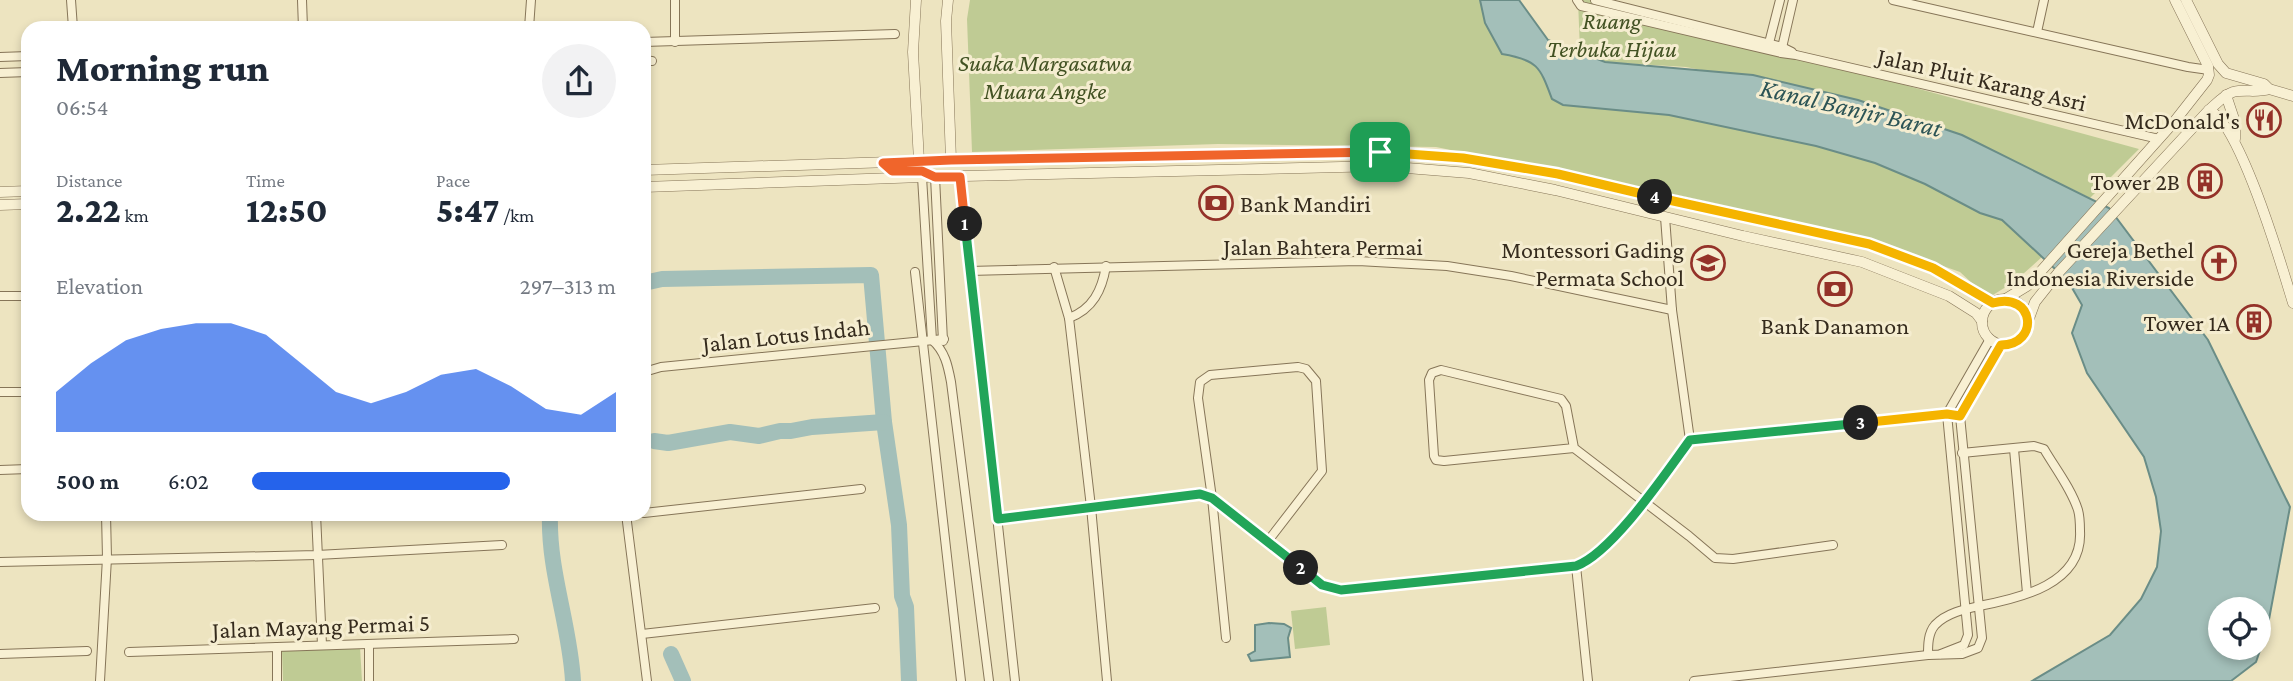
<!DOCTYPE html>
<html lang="en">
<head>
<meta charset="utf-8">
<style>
	body { margin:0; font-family:"Crimson Pro",serif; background:#f2f2f3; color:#1f2937; height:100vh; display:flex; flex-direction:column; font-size:26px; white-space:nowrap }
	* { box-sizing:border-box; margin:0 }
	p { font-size:23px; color:#747a83 }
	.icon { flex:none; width:38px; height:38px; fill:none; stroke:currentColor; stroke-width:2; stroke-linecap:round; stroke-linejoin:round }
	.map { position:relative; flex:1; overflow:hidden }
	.details { position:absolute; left:21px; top:21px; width:630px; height:500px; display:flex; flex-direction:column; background:#fff; border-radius:21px; box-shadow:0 4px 10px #0003 }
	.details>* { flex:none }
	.tools { position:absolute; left:2208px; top:597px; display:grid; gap:14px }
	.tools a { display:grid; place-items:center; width:63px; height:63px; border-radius:50%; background:#fff; box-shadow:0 4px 10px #0003; font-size:35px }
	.pin { position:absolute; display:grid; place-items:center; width:60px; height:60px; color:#fff; margin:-30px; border-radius:14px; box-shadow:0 4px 10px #0006 }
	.km { position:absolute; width:35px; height:35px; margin:-18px; border-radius:50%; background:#222; color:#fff; font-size:19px; line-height:35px; text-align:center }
	.round { display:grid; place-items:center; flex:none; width:74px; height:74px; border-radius:37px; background:#f2f2f3 }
	.overview { display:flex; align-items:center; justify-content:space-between; height:119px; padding:0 35px }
	h1 { font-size:38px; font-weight:800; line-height:52px }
	.stats { display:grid; grid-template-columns:repeat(3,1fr); gap:10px; height:119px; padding:7px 35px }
	.stats div { display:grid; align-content:center }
	.stats b { font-size:35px; font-weight:800 }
	.stats small { font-size:19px; font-weight:400 }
	.stats p { font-size:19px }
	.chart { height:196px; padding:14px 35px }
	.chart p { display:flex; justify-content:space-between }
	.chart svg { width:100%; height:126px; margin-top:7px; fill:#2563eb; opacity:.7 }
	ul { padding:0 35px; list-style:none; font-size:23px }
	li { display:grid; grid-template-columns:112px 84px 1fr; align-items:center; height:52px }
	li i { height:18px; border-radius:9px; background:#2563eb }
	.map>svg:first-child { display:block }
	.green { fill:#bfcb94 }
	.water { fill:#a3bfb9; stroke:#6a8d87; stroke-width:2; fill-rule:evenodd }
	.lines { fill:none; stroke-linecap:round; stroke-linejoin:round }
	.river { stroke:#a3bfb9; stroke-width:16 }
	.minor-casing { stroke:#867558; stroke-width:10 }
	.tertiary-casing { stroke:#867558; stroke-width:11 }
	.minor { stroke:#f8f0d3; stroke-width:8 }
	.tertiary { stroke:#f8f0d3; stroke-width:10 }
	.split-1-casing { stroke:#fff; stroke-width:14 }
	.split-2-casing { stroke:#fff; stroke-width:14 }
	.split-3-casing { stroke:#fff; stroke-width:14 }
	.split-4-casing { stroke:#fff; stroke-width:14 }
	.split-5-casing { stroke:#fff; stroke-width:14 }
	.split-1 { stroke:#f0652b; stroke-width:9 }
	.split-2 { stroke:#22a559; stroke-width:9 }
	.split-3 { stroke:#22a559; stroke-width:9 }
	.split-4 { stroke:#f5b400; stroke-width:9 }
	.split-5 { stroke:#f5b400; stroke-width:9 }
	.labels { text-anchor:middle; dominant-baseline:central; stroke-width:6; stroke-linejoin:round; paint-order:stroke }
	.park-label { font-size:24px; font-style:italic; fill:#425223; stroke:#f5edd0 }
	.street-label { font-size:24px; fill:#352b1d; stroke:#f5edd0 }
	.poi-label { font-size:24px; fill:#352b1d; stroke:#f5edd0; text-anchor:end }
	.water-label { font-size:26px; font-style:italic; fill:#2c5455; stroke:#f5edd0 }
</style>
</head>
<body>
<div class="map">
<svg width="2293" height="681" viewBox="0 0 2293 681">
	<rect width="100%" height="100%" fill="#ede4c0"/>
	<g class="green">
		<path d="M 970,0 L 1480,0 L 1485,23 L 1502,54 C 1538,60 1540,67 1552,99 L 1563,105 L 1669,115 L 1816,146 L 1875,163 L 1925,184 L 1980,213 L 2002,220 L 2042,257 L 2014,282 L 1988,298 L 1960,272 L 1867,239 L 1657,192 L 1436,147 L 1218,144 L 972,152 L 967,19 Z"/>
		<path d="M 1578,0 L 1593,0 L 2139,149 L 2090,198 L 1962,135 L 1858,100 L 1686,67 L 1605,62 L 1580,51 Z"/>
		<path d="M 1326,607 L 1330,645 L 1295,649 L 1291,611 Z"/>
		<path d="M 360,647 L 362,681 L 283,681 L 282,651 Z"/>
	</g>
	<g class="water">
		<path d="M 1480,0 L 1519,0 L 1548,40 L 1605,62 L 1753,75 L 1858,100 L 1962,135 L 2109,208 L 2208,340 L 2290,507 L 2267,630 L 2256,662 L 2231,681 L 2032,681 L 2110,635 L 2141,599 L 2157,567 L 2161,531 L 2156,497 L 2144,457 L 2087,373 L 2072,333 L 2082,305 L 2068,281 L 2002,220 L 1980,213 L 1925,184 L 1875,163 L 1816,146 L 1669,115 L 1563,105 L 1552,99 C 1540,67 1538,60 1502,54 L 1485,23 ZM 2221,609 L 2259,609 L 2259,648 L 2221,648 Z"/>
		<path d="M 1269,623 L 1284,624 L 1291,628 L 1288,638 L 1290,657 L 1251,661 L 1248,655 L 1255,651 L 1255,625 Z"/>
	</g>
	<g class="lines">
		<g class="river">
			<path d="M 644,283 L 662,279 L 871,275 L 884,422 L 899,525 L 902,596 L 906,607 L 909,681"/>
			<path d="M 654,441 L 668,443 L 730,432 L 759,436 L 780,431 L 791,431 L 812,427 L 884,422"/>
			<path d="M 550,514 C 548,571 570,625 573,681"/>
			<path d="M 671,654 L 683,681"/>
		</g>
		<g class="minor-casing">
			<g id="minor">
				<path d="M 71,0 L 73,28"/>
				<path d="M 302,0 L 303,28"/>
				<path d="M 675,0 L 675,42"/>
				<path d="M 1577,0 L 1581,6 L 1781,53 L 1796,55 L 2159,139"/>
				<path d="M 1595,0 L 1782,47 L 1792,52"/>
				<path d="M 1893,0 L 2188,67 L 2209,70"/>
				<path d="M 529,28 L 531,0"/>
				<path d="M 2037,32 L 2044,0"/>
				<path d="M 644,42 L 895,34"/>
				<path d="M 1768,47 L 1780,0"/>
				<path d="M 1781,52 L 1793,0"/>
				<path d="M 0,57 L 28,56"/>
				<path d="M 644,60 L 652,61"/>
				<path d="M 0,73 L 28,72"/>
				<path d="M 922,177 L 932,340 C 945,351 948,366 951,382 L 989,681"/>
				<path d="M 935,177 L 943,341"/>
				<path d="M 960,177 L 1015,681"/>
				<path d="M 1665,217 L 1672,310 L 1690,440"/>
				<path d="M 1054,267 L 1069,318 L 1091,507 L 1107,681"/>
				<path d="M 969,271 L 1358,261 L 1447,266 L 1511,276 L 1672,310"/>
				<path d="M 915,272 L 961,681"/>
				<path d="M 0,296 L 28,296"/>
				<path d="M 1069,318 C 1093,309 1102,290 1106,266"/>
				<path d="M 644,372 L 661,367 L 944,339"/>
				<path d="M 0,392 L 28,392"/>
				<path d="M 1574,448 L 1444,461 L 1436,460 L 1434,456 L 1429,380 L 1432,373 L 1441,370 L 1561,399 L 1566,406 L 1574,448 L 1689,536 L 1715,558 L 1733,559 L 1833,545"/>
				<path d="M 2014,449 L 2027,593"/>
				<path d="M 0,470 L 28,469"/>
				<path d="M 644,513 L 861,489"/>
				<path d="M 316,514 L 322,645"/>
				<path d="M 626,514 L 647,681"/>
				<path d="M 998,518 L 1200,494 L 1212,498 L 1322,585 L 1341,590 L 1576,566 C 1612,553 1666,473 1690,440 L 1947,414 L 1960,416"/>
				<path d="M 0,562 L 317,555 L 502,545"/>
				<path d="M 1576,566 L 1588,681"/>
				<path d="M 642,634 L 875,608"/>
				<path d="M 1226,638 L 1212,498 L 1198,398 L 1200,382 L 1210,375 L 1298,367 L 1306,369 L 1316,381 L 1322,471 L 1268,541"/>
				<path d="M 369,644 L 369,681"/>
				<path d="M 277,647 L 277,681"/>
				<path d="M 129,652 L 514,639"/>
				<path d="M 0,654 L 87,651"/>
				<path d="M 1941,654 L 1964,645 L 1968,635 L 1947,414 L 1990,339"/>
				<path d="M 1928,655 C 1928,645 1928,633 1935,625 C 1946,613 1965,609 1979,606 C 2021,598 2083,584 2080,531 C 2080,524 2080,517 2078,510 C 2071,488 2055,468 2044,449 L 2034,446 L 1962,453"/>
				<path d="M 100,681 L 107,558 L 106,514"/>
				<path d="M 1694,681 L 1928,655 L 1962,654 L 1978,648 L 1982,638 L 1960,416 L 2001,345"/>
			</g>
		</g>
		<g class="tertiary-casing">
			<g id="tertiary">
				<path d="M 916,0 L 913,52 L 919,161"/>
				<path d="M 948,0 L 946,21 L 951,160"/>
				<path d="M 2186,0 L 2218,64 L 2226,73 L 2264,84 L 2269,89 L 2293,96"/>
				<path d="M 2226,95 L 2235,122 L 2235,139"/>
				<path d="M 2209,110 C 2240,123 2282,267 2293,303"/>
				<path d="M 644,170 L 951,160 L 1380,152 L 1463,158 L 1558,174 L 1869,244 L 1933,268 L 1993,303"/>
				<path d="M 644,187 L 922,177 L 1382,166 L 1469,173 L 1555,190 L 1743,236 L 1862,262 L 1949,296 L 1976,313 L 1982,321"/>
				<path d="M 0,192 L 28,191"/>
				<path d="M 0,205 L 28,204"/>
				<circle cx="2005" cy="322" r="23"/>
				<path d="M 2004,300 L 2027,286 L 2042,270 L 2174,122 L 2207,80 L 2209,75 L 2208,66 L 2175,0"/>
				<path d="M 2028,321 L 2035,302 L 2058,273 L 2209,110 C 2216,104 2224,95 2233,92 C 2245,89 2257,93 2269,89"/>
			</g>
		</g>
		<use href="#minor" class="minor"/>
		<use href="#tertiary" class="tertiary"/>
	</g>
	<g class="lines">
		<g class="split-1-casing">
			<path id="split-1" d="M 965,224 L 960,177 L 935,177 L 922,171 L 892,171 L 883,163 L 951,160 L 1380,152"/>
		</g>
		<g class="split-2-casing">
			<path id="split-2" d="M 965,224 L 998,519 L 1200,494 L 1212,498 L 1301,568"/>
		</g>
		<g class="split-3-casing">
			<path id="split-3" d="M 1301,568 L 1322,585 L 1341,590 L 1576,566 C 1612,553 1666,473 1690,440 L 1861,423"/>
		</g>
		<g class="split-4-casing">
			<path id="split-4" d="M 1655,197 L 1869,244 L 1933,268 L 1993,303 C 2035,291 2040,345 2001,345 L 1960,416 L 1947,414 L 1861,423"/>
		</g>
		<g class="split-5-casing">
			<path id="split-5" d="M 1380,152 L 1463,158 L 1558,174 L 1655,197"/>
		</g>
		<use href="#split-1" class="split-1"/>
		<use href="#split-2" class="split-2"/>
		<use href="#split-3" class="split-3"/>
		<use href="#split-4" class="split-4"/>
		<use href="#split-5" class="split-5"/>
	</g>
	<defs>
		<g id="restaurant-ring" transform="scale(1.75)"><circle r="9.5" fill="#f5edd0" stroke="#943229" stroke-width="1.5"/><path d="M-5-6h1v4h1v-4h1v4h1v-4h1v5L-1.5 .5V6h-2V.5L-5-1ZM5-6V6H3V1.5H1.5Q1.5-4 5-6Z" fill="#943229"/></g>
		<g id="building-ring" transform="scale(1.75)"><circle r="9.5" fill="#f5edd0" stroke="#943229" stroke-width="1.5"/><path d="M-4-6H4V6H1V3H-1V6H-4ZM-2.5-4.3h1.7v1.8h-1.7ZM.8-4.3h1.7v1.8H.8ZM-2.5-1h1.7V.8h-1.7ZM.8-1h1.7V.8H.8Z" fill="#943229"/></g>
		<g id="bank-ring" transform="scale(1.75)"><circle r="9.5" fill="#f5edd0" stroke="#943229" stroke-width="1.5"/><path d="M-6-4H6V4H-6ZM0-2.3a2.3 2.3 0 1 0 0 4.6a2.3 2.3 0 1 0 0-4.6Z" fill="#943229"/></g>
		<g id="school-ring" transform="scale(1.75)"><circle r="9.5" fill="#f5edd0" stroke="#943229" stroke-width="1.5"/><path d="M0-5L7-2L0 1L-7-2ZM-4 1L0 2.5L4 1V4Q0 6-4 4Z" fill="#943229"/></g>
		<g id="church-ring" transform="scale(1.75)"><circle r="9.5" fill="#f5edd0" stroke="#943229" stroke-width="1.5"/><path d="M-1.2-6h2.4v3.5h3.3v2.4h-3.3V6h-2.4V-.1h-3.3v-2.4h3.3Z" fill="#943229"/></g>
	</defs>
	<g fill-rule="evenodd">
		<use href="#restaurant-ring" x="2264" y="120"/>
		<use href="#building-ring" x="2205" y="181"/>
		<use href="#bank-ring" x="1216" y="203"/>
		<use href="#school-ring" x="1708" y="263"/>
		<use href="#church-ring" x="2219" y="263"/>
		<use href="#bank-ring" x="1835" y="289"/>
		<use href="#building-ring" x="2254" y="322"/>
	</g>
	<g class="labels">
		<g class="park-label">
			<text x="1612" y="20">Ruang<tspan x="1612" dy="28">Terbuka Hijau</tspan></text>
			<text x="1045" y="62">Suaka Margasatwa<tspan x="1045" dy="28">Muara Angke</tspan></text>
		</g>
		<g class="street-label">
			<text transform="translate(1982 79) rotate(13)">Jalan Pluit Karang Asri</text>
			<text x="1323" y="246">Jalan Bahtera Permai</text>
			<text transform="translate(786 335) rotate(-6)">Jalan Lotus Indah</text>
			<text transform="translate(321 626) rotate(-2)">Jalan Mayang Permai 5</text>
		</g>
		<g class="poi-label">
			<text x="2240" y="120">McDonald's</text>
			<text x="2180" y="181">Tower 2B</text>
			<text x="1240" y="203" text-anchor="start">Bank Mandiri</text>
			<text x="1684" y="249">Montessori Gading<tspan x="1684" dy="28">Permata School</tspan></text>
			<text x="2194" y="249">Gereja Bethel<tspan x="2194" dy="28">Indonesia Riverside</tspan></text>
			<text x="2230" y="322">Tower 1A</text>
			<text x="1835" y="325" text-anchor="middle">Bank Danamon</text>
		</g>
		<g class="water-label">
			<text transform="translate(1851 108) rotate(13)">Kanal Banjir Barat</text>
		</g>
	</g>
</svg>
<div class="tools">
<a><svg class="icon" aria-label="locate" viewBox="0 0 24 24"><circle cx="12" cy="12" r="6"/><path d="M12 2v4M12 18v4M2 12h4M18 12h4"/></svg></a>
</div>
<div class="pin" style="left:1380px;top:152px;background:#1e9e55"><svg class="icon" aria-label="arrive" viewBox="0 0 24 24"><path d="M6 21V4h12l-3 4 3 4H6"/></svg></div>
<b class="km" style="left:965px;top:224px">1</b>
<b class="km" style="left:1301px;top:568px">2</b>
<b class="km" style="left:1861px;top:423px">3</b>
<b class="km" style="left:1655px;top:197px">4</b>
<section class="details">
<div class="overview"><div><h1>Morning run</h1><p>06:54</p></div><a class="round"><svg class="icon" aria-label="share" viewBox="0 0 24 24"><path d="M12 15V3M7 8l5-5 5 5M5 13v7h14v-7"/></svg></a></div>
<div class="stats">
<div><p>Distance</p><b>2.22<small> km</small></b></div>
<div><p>Time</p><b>12:50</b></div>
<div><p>Pace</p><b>5:47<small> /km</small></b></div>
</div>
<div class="chart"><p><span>Elevation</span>297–313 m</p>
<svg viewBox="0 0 160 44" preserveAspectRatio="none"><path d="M0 44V30L10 20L20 12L30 8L40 6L50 6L60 10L70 20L80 30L90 34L100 30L110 24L120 22L130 28L140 36L150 38L160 30V44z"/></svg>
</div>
<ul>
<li><b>500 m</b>6:02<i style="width:71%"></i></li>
</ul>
</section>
</div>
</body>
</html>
